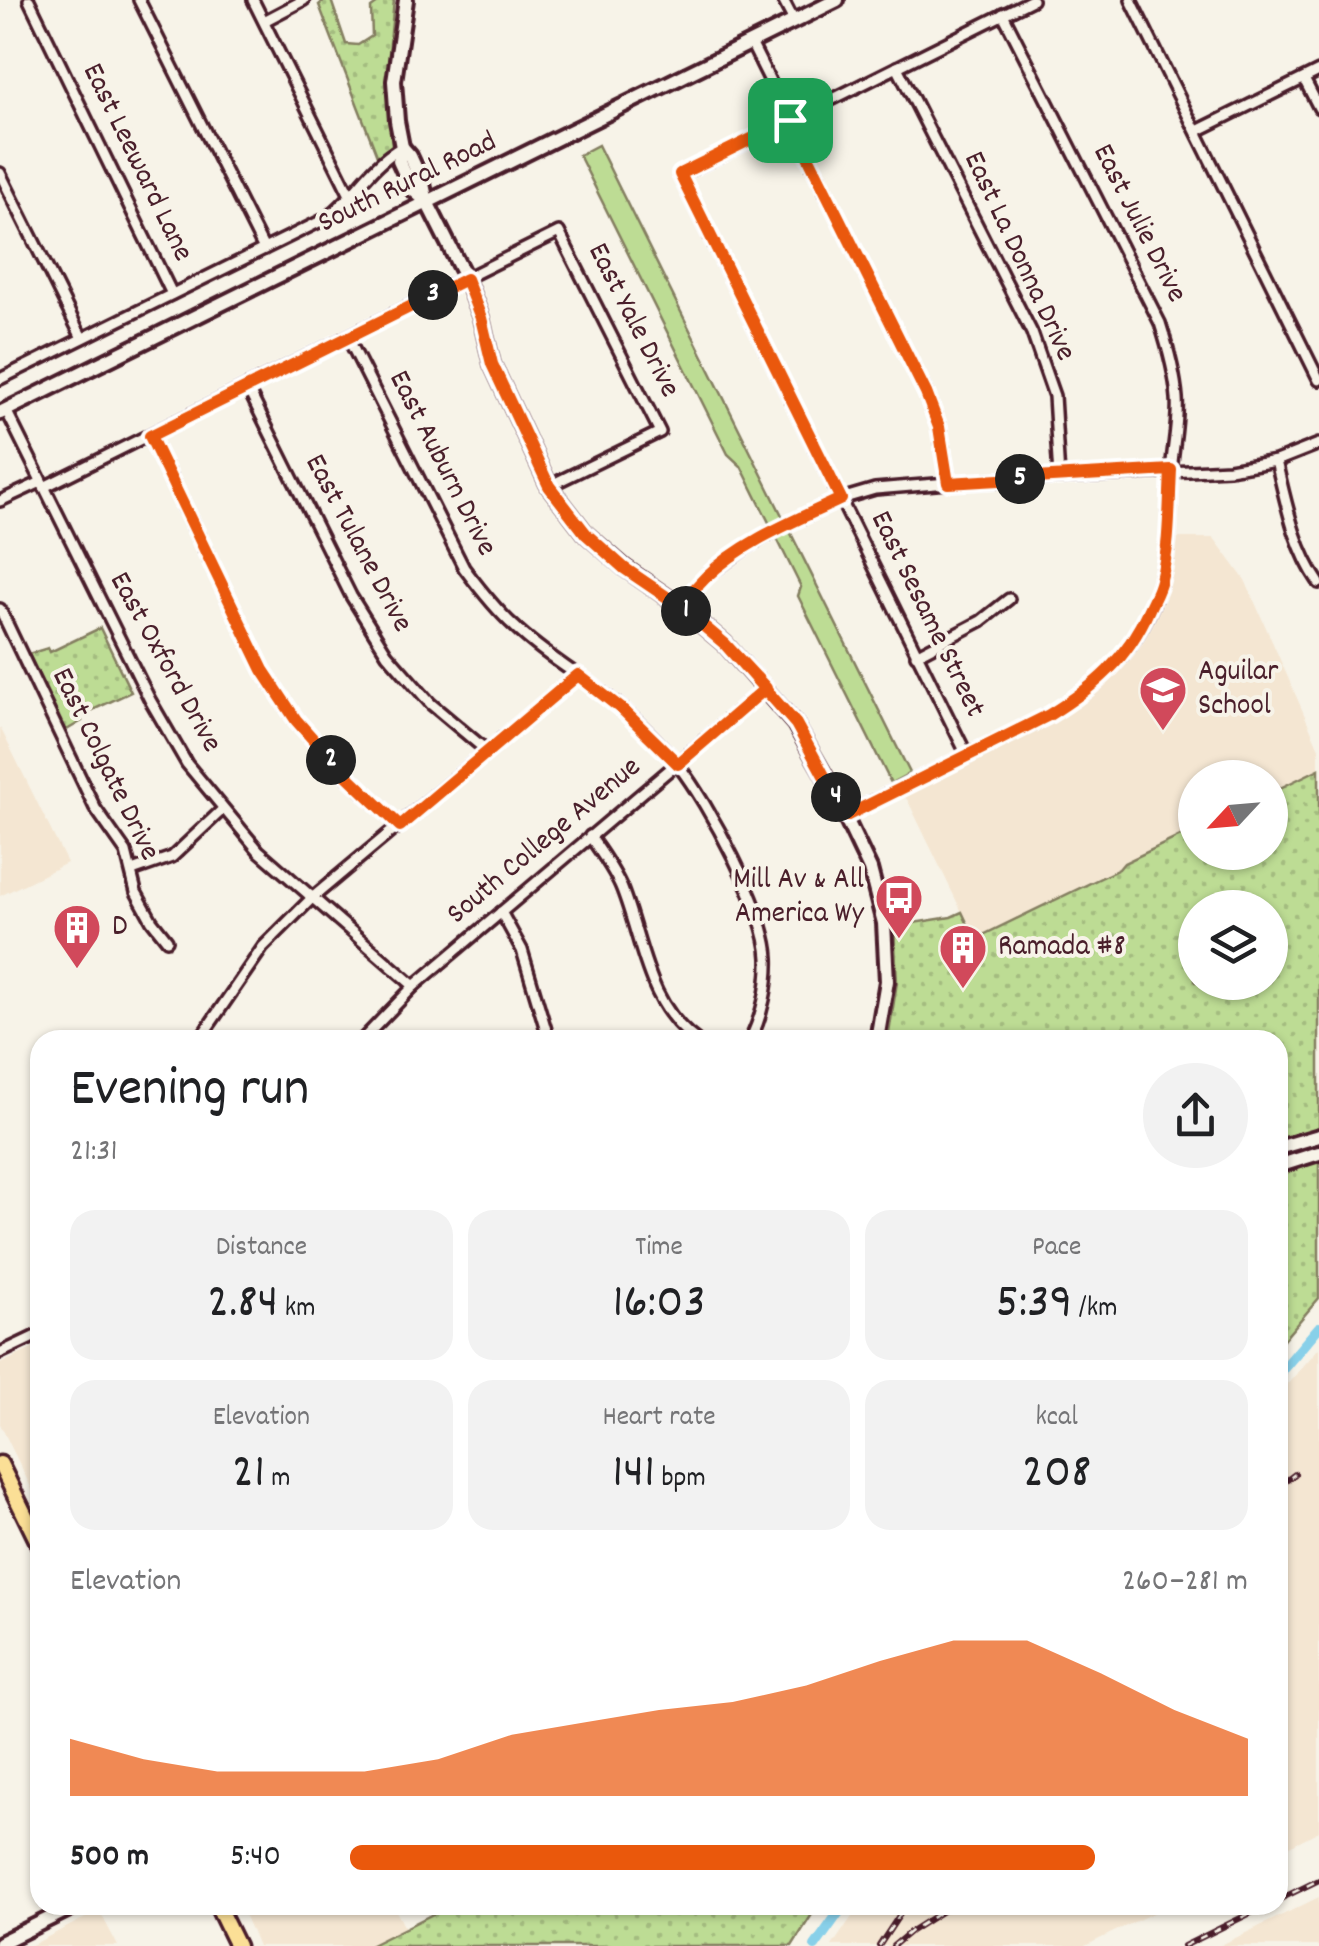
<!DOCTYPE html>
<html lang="en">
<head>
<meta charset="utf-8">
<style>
	body { margin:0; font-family:Dekko,sans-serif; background:#f2f2f2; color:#202124; height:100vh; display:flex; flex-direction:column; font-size:38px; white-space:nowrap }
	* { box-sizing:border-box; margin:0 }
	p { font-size:32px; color:#757577 }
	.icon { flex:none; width:55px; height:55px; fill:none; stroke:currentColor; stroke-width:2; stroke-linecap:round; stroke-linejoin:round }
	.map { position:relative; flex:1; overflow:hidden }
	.side { position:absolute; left:30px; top:1030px; width:1258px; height:885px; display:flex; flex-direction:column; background:#fff; border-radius:30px; box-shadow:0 2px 8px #0004 }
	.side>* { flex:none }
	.needle { width:65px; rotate:244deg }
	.tools { position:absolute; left:1178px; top:760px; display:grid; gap:20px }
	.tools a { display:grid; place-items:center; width:110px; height:110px; border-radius:50%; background:#fff; box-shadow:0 2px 8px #0004; font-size:50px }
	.pin { position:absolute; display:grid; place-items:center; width:85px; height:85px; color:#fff; margin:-42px; border-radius:20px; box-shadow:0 5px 15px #0006 }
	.km { position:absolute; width:50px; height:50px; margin:-25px; border-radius:50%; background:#222; color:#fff; font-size:28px; line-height:50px; text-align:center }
	.round { display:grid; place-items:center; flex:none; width:105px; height:105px; border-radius:52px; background:#f2f2f2 }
	.headline { display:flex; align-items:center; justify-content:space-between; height:170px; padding:0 40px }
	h1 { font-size:55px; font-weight:600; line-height:75px }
	.figures { display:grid; grid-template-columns:repeat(3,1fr); gap:15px; height:170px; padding:10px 40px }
	.figures div { display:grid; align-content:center; border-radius:25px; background:#f2f2f2; text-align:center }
	.figures b { font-size:50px; font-weight:600 }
	.figures small { font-size:28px; font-weight:400 }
	.figures p { font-size:28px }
	.chart { height:280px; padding:20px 40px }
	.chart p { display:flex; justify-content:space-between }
	.chart svg { width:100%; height:180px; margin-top:10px; fill:#ea580c; opacity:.7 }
	ul { padding:0 40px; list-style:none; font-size:32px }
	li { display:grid; grid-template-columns:160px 120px 1fr; align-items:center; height:75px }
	li i { height:25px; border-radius:12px; background:#ea580c }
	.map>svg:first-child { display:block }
	.built { fill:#f4e6d2 }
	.grass { fill:#bddc94; stroke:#847e60; stroke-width:2.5 }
	.park { fill:url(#park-dots); stroke:#847e60; stroke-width:2.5; fill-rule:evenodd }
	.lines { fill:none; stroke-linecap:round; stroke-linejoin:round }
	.canal { stroke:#88d0e9; stroke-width:10 }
	.street-casing { stroke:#4a1f2b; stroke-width:16 }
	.secondary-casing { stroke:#4a1f2b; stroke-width:20 }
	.primary-casing { stroke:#4a1f2b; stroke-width:21 }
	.street { stroke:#f7f3e8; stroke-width:9 }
	.secondary { stroke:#f7f3e8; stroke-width:12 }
	.primary { stroke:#fbdf96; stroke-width:14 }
	.rail-casing { stroke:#4a1f2b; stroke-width:6 }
	.rail { stroke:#f7f3e8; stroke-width:2.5; stroke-dasharray:8; stroke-linecap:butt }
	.route-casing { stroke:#fff; stroke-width:20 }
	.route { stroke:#ea580c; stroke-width:12 }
	.labels { text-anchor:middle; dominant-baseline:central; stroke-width:8; stroke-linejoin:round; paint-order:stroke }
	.street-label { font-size:30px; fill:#4a1f2b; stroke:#f7f3e8 }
	.poi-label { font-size:30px; fill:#4a1f2b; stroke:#f7f3e8; text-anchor:start }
</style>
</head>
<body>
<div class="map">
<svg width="1319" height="1946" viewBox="0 0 1319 1946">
	<defs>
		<pattern id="park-dots" width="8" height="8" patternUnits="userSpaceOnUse" patternTransform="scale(2.5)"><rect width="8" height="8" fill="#bddc94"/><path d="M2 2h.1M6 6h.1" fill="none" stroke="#a4bc80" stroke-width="1.8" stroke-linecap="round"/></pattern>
	</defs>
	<rect width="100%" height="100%" fill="#f7f3e8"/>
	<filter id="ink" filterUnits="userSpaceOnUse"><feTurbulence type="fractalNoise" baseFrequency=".01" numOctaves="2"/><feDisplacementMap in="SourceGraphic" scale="20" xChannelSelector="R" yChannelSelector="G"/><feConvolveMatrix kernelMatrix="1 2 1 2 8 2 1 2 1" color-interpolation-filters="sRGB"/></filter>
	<g filter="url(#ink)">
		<g class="built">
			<path d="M 1167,538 L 1214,538 L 1245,580 L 1319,748 L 1319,769 L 1270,793 L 1270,778 L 1195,778 L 1195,829 L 1124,863 L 1119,869 L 983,935 L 973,935 L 908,801 L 899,789 L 1049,715 L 1116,665 L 1142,626 L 1161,582 Z"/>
			<path d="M 0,727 L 67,863 L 0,896 Z"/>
			<path d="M 40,1345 L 40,1506 L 0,1424 L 0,1364 Z"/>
			<path d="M 1319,1348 L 1319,1831 L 1278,1852 L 1278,1395 Z"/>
			<path d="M 1319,1897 L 1319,1946 L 1219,1946 Z"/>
			<path d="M 240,1905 L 393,1905 L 405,1928 L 369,1946 L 258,1946 Z"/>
			<path d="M 860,1905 L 1169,1905 L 1085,1946 L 832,1946 Z"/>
			<path d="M 99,1910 L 118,1946 L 30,1946 L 85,1918 Z"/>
		</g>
		<path class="grass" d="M 598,145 L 910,773 L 891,783 L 798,596 L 801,587 L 741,466 L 728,454 L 579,155 Z"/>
		<g class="park">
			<path d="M 325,0 L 331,0 L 346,44 L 358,45 L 372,36 L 371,8 L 382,0 L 394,0 L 386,86 L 392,145 L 378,158 L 319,5 Z"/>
			<path d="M 100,628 L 131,692 L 80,716 L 82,721 L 65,731 L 28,654 L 48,648 L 50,652 Z"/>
			<path d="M 1319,769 L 1319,1298 L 1278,1346 L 1278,1040 L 888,1040 L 897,982 L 894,926 L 951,917 L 962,912 L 973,935 L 983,935 L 1119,869 L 1124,863 L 1195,829 L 1195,852 L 1270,852 L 1270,793 ZM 1195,908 L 1270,908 L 1270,982 L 1195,982 Z"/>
			<path d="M 451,1905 L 818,1905 L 792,1946 L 369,1946 Z"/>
		</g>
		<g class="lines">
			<g class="canal">
				<path d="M 1278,1375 L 1319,1327"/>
				<path d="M 815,1946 L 844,1905"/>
			</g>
			<g class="street-casing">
				<g id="street">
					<path d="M 29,0 L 172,294"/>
					<path d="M 139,0 L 264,249"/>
					<path d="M 253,0 L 350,195"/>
					<path d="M 783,0 L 794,21"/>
					<path d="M 1131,0 L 1319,380"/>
					<path d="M 264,21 L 304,0"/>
					<path d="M 751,43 L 926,393 L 939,427 L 948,483"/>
					<path d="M 897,67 L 1032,333 L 1054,396 L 1059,477"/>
					<path d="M 1304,79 L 1319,108"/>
					<path d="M 1197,131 L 1319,71"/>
					<path d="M 0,173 L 82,338"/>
					<path d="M 348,338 L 464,568 C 479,588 495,609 514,626 C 547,658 589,680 624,710 C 642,726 663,746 678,765 C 708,803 766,910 768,958 C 769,984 762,1017 750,1040"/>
					<path d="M 0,379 L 325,219 C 355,198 367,167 402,147"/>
					<path d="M 247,387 L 351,596 L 387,654 L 431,704 L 487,751"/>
					<path d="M 6,410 L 150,700 L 187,764 L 259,851 L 414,986"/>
					<path d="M 150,436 L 263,670 L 296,720 L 335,765 L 400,826"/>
					<path d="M 1276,461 C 1286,502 1294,547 1319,583"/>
					<path d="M 44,487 L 559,232 L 660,432 L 549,486"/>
					<path d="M 0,501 L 41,482"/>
					<path d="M 680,606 L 708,575 L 745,548 L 779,528 L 841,499 L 875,489 L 948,483 L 1229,469 L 1276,461 L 1319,444"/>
					<path d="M 0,609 L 95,808 L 126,852 L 136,892 L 152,921 L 167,940"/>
					<path d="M 916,655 L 981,621 L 1009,599"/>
					<path d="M 967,755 L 680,175 L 1032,0"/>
					<path d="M 846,815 L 1049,715 C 1103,682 1142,646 1160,583 C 1171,549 1169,510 1171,475 C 1172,450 1179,423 1177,398 C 1175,372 1168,348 1160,323 L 1003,14"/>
					<path d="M 590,836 C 601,853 615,871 622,889 C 643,943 647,1004 696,1040"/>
					<path d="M 132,871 L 172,857 L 223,809"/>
					<path d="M 501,912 L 522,950 L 549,1040"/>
					<path d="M 199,1040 L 263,947 L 312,898 L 578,675"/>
					<path d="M 362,1040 L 414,986 L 766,688"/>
					<path d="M 0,1353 L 40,1334"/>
				</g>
			</g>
			<g class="secondary-casing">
				<g id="secondary">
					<path d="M 406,0 L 394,81 L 397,121 L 402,147 L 399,161 L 412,189 L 426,201"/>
					<path d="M 402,147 L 410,156 L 423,184 L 427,202 L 466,279 L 481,318 L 492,364 L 549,486 L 586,534 L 625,568 L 680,606 L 725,644 L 795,724 L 830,785 L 870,869 L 884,923 L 887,981 L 877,1040"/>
					<path d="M 0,413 L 837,0"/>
					<path d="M 1278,1148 L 1319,1136"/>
					<path d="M 1278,1166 L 1319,1153"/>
					<path d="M 0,1943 L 77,1905"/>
				</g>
			</g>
			<g class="primary-casing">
				<g id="primary">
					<path d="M 0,1464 L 40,1546"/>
					<path d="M 217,1905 L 237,1946"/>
				</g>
			</g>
			<use href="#street" class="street"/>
			<use href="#secondary" class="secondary"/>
			<use href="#primary" class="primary"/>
			<g class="rail-casing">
				<g id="rail">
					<path d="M 1278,1487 L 1295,1474"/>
					<path d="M 1278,1900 L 1319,1880"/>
					<path d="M 879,1946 L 906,1905"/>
					<path d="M 893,1946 L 911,1931 L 952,1905"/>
					<path d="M 1184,1946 L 1267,1905"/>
				</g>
			</g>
			<use href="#rail" class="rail"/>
		</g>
	</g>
	<g class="lines" filter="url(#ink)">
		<g class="route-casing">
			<path id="route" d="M 790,120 L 680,174 L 841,499 C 795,521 743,541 706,577 C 697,586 688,596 680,606 L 725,644 L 766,688 L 678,764 L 624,711 L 578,675 L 400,826 L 336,765 L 296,720 L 263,670 L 150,436 L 466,279 L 481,318 L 492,364 L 549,486 L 586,534 L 624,568 L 680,606 L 725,644 L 796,724 L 846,816 L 1049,715 C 1094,687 1127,660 1149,609 C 1153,600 1159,590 1161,580 C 1170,545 1169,507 1171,470 L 948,483 L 939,427 L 926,393 L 790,120"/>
		</g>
		<use href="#route" class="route"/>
	</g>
	<defs>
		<g id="school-pin" transform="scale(2.5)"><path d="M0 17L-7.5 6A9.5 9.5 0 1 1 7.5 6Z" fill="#d1495b" stroke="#f7f3e8"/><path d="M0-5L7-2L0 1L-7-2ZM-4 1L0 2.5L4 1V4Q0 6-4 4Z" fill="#fff"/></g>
		<g id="bus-pin" transform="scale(2.5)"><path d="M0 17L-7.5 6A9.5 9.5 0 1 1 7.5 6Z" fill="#d1495b" stroke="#f7f3e8"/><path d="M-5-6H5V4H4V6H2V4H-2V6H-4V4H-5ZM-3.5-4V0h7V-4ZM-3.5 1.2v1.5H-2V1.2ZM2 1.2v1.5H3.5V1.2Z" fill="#fff"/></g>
		<g id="building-pin" transform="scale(2.5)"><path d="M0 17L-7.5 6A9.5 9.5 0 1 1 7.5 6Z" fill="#d1495b" stroke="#f7f3e8"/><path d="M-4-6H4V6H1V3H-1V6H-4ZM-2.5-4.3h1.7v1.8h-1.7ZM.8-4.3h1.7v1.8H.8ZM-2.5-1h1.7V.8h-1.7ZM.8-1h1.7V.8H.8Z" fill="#fff"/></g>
	</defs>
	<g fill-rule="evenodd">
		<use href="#school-pin" x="1163" y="690"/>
		<use href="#bus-pin" x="899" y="898"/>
		<use href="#building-pin" x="77" y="928"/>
		<use href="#building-pin" x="963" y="948"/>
	</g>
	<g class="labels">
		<g class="street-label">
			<text transform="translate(136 163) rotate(64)">East Leeward Lane</text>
			<text transform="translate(408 184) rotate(-26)">South Rural Road</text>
			<text transform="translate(1138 224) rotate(63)">East Julie Drive</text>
			<text transform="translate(1018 257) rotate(65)">East La Donna Drive</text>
			<text transform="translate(632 321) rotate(63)">East Yale Drive</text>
			<text transform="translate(441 464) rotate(63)">East Auburn Drive</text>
			<text transform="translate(357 544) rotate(62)">East Tulane Drive</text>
			<text transform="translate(926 615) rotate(64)">East Sesame Street</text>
			<text transform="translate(164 663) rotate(61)">East Oxford Drive</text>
			<text transform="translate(104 765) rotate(64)">East Colgate Drive</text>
			<text transform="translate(545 842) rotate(-40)">South College Avenue</text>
		</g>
		<g class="poi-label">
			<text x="1198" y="673">Aguilar<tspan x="1198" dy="34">School</tspan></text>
			<text x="864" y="881" text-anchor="end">Mill Av &amp; All<tspan x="864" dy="34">America Wy</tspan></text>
			<text x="112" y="928">D</text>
			<text x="998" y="948">Ramada #8</text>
		</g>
	</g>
</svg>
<div class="tools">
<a><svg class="needle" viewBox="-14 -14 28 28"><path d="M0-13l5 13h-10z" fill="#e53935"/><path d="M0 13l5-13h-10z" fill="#757577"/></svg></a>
<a><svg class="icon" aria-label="layers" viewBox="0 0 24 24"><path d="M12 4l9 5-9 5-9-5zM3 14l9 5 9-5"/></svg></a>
</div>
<div class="pin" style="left:790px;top:120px;background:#1e9e55"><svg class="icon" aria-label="arrive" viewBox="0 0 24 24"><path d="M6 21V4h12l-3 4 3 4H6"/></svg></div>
<b class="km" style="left:686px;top:611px">1</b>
<b class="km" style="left:331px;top:760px">2</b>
<b class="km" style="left:433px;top:295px">3</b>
<b class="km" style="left:836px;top:797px">4</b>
<b class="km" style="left:1020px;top:479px">5</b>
<section class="side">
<div class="headline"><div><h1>Evening run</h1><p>21:31</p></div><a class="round"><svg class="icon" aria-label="share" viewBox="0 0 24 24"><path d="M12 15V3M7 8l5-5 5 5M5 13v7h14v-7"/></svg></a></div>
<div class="figures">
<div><p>Distance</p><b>2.84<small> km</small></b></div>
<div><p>Time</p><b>16:03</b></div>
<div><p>Pace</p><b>5:39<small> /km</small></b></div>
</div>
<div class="figures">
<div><p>Elevation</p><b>21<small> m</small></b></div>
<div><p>Heart rate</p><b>141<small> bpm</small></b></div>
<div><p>kcal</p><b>208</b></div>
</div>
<div class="chart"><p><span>Elevation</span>260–281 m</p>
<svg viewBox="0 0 160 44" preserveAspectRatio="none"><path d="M0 44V30L10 35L20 38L30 38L40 38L50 35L60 29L70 26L80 23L90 21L100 17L110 11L120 6L130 6L140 14L150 23L160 30V44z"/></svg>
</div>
<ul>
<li><b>500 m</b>5:40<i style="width:83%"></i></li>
</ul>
</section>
</div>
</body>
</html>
